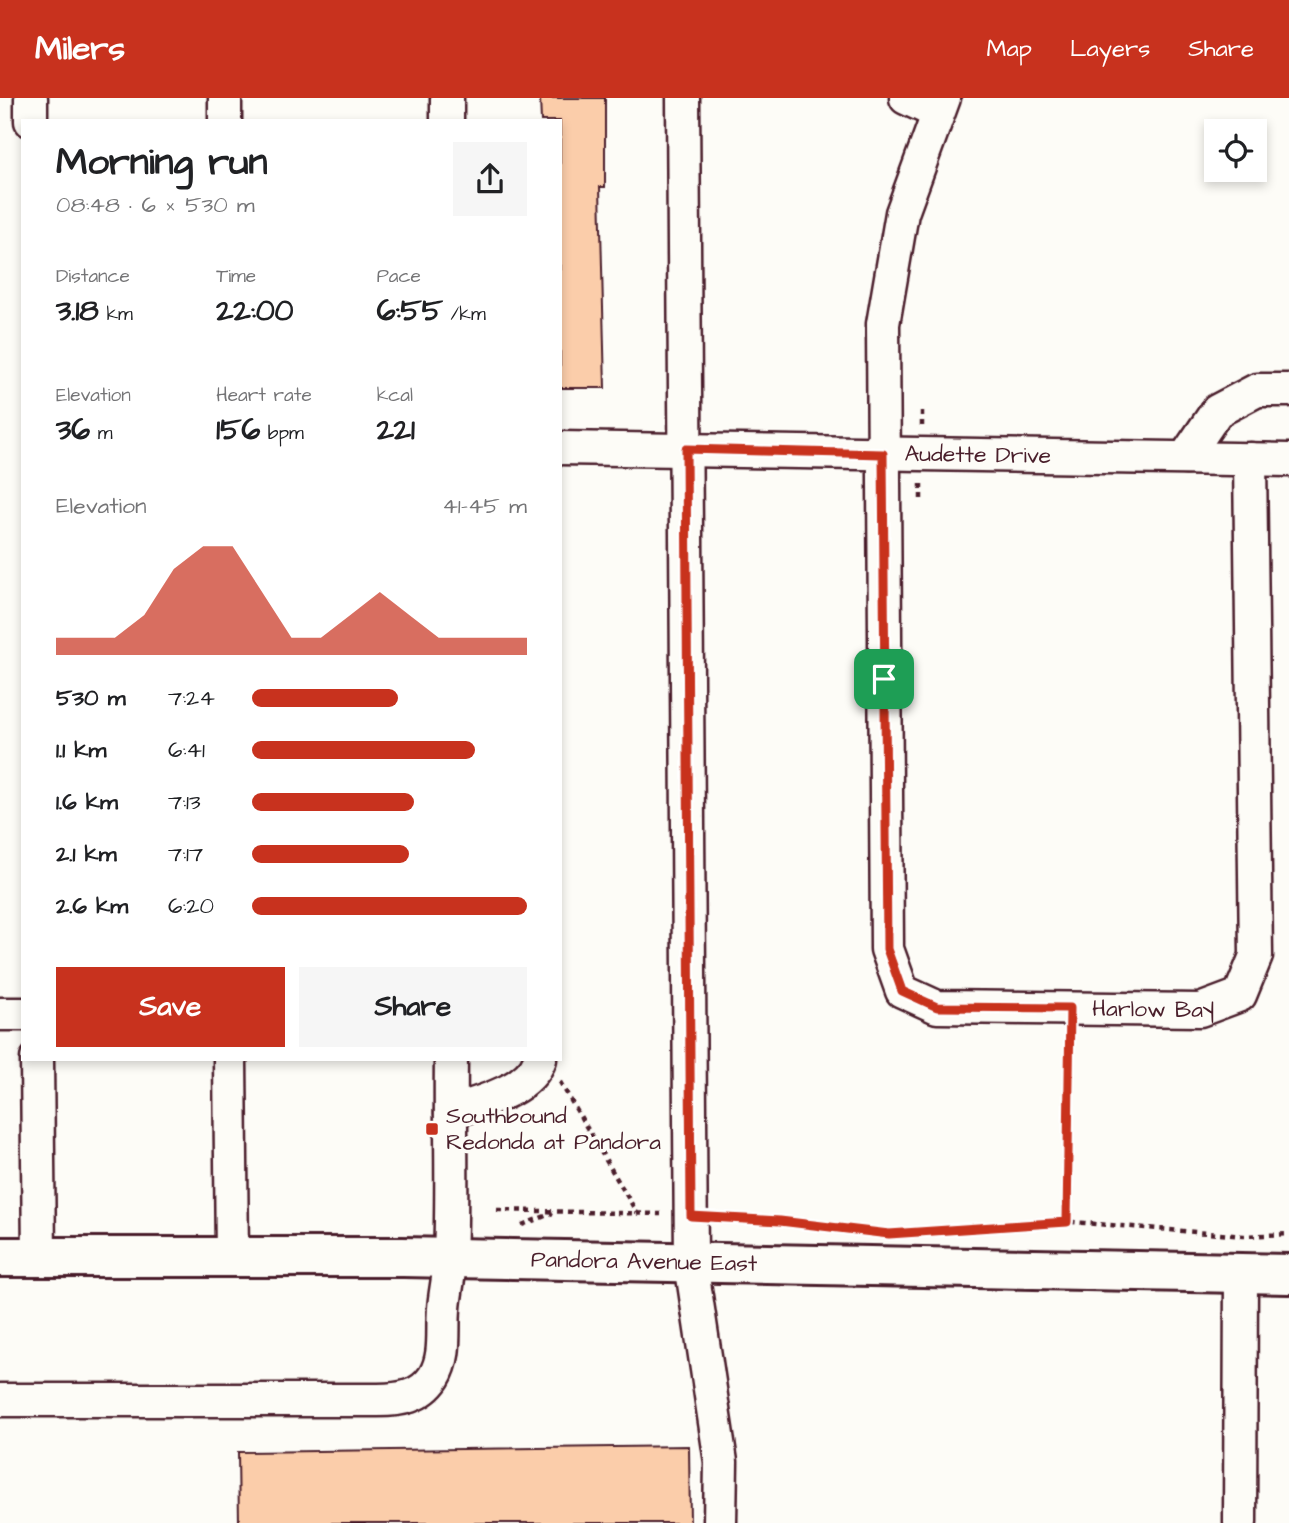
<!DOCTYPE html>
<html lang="en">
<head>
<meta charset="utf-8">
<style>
	body { margin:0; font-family:"Architects Daughter",sans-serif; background:#f6f6f6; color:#202124; height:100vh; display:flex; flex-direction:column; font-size:26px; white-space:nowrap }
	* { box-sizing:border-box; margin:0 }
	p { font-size:23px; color:#757577 }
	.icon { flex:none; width:38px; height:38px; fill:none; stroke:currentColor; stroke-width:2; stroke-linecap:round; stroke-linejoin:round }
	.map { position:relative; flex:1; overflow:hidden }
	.sheet { position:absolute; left:21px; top:21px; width:541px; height:942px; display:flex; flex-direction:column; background:#fff; border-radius:0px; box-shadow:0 4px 10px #0003 }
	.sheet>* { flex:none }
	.controls { position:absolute; left:1204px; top:21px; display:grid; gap:14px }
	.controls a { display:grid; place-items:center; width:63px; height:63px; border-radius:0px; background:#fff; box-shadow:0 4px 10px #0003; font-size:35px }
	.pin { position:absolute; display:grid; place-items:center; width:60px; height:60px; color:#fff; margin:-30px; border-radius:14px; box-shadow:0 4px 10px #0006 }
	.round { display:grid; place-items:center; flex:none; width:74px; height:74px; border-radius:0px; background:#f6f6f6 }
	.overview { display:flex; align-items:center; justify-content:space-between; height:119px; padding:0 35px }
	h1 { font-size:38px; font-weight:700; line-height:52px }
	.stats { display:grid; grid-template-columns:repeat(3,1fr); gap:10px; height:119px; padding:7px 35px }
	.stats div { display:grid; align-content:center }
	.stats b { font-size:30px; font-weight:700 }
	.stats small { font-size:19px; font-weight:400 }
	.stats p { font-size:19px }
	.chart { height:196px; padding:14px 35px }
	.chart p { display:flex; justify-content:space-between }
	.chart svg { width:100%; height:126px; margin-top:7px; fill:#c8321e; opacity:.7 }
	.primary-button { display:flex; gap:14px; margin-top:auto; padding:14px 35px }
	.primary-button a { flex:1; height:80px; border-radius:0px; background:#c8321e; color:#fff; font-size:28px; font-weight:700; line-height:80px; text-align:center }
	.primary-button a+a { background:#f6f6f6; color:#202124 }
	ul { padding:0 35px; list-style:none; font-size:23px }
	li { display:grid; grid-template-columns:112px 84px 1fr; align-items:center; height:52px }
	li i { height:18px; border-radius:9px; background:#c8321e }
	header { display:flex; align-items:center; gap:42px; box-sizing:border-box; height:98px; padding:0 35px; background:#c8321e; color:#fff }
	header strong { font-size:33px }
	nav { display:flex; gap:38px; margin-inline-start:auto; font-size:24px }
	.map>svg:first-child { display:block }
	.building { fill:#fbcdaa; stroke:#4a1f2b; stroke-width:2 }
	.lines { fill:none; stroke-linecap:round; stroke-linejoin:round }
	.minor-casing { stroke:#4a1f2b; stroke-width:37 }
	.major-casing { stroke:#4a1f2b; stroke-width:44 }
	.path { stroke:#4a1f2b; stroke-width:4.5; stroke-dasharray:5 5; stroke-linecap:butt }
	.minor { stroke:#fdfcf7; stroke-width:32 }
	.major { stroke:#fdfcf7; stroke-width:38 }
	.route-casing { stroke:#fff; stroke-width:14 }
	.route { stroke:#c8321e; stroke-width:9 }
	.poi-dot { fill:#c8321e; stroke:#fdfcf7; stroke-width:2.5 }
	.labels { text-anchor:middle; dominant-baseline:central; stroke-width:7; stroke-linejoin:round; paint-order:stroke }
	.street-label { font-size:23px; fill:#4a1f2b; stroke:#fdfcf7 }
	.poi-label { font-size:23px; fill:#4a1f2b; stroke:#fdfcf7; text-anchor:start }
</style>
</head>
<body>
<header>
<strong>Milers</strong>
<nav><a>Map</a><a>Layers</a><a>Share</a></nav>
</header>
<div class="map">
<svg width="1289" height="1425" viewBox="0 0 1289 1425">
	<rect width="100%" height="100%" fill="#fdfcf7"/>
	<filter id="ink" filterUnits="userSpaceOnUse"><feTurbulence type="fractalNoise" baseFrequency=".0143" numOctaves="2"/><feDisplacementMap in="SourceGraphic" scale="14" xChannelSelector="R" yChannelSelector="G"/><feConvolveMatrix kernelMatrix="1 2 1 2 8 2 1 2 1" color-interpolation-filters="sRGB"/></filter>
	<g filter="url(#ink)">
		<g class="building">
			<path d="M 540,0 L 605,0 L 605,89 L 600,89 L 605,290 L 560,290 L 560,23 L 541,23 Z"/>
			<path d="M 689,1348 L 690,1425 L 239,1425 L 238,1354 Z"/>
		</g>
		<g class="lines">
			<g class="minor-casing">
				<g id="minor">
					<path d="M 31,0 L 31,23"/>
					<path d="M 225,0 L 225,23"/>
					<path d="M 447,0 L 447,23"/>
					<path d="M 683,0 L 691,1165 L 721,1364 L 720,1425"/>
					<path d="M 906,0 L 938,15"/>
					<path id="s1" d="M 944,0 L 902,115 L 883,226 L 887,851 L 902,893 L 937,909 L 1200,912 L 1240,897 L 1256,858 L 1250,361"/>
					<path id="s2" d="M 560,350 L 1289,362"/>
					<path d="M 1185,360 L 1217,313 L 1257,292 L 1289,292"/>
					<path d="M 0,916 L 23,916"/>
					<path d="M 37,961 L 39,1159"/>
					<path d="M 230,961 L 232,1160"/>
					<path d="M 451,1014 C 480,1004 529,993 540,961"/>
					<path d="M 0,1302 L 378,1302 C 400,1302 421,1299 434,1279 C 447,1258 442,1234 444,1211 C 445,1194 450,1176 450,1158 C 453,1093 450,1026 451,961"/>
					<path d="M 1240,1425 L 1241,1175"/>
				</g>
			</g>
			<g class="major-casing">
				<g id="major">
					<path id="s3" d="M 0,1159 L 403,1159 L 1289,1176"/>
				</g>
			</g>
			<g class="path">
				<path d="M 922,328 L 922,308"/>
				<path d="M 921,386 L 921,402"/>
				<path d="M 560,984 L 637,1115"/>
				<path d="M 497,1112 L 661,1116"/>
				<path d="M 718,1119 L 849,1132"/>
				<path d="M 1067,1124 L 1070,939"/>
				<path d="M 522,1127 L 553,1115"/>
				<path d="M 931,1133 L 1060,1123 L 1244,1138 L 1289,1136"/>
			</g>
			<use href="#minor" class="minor"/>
			<use href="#major" class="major"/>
		</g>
	</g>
	<g class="lines" filter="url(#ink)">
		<g class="route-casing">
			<path id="route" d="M 686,351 L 883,356 L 887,851 L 902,893 L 937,909 L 1070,910 L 1067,1124 L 889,1136 L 780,1123 L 691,1118 Z"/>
		</g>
		<use href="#route" class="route"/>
	</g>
	<rect class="poi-dot" x="425" y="1024" width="14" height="14" rx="3.5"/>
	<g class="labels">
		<g class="street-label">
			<text stroke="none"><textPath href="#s2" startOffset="418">Audette Drive</textPath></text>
			<text stroke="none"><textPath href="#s1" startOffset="1160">Harlow Bay</textPath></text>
			<text stroke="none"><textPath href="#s3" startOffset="644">Pandora Avenue East</textPath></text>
		</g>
		<g class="poi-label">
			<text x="446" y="1018">Southbound<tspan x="446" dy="26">Redonda at Pandora</tspan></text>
		</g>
	</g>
</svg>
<div class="controls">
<a><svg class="icon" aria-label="locate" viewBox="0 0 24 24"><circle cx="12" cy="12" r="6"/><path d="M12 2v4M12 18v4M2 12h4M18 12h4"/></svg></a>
</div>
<div class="pin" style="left:884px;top:581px;background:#1e9e55"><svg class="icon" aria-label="arrive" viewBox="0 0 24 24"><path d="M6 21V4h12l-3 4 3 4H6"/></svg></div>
<section class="sheet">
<div class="overview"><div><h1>Morning run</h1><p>08:48 · 6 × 530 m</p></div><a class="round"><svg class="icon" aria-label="share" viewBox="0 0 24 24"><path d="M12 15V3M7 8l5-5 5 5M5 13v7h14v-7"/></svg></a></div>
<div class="stats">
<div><p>Distance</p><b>3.18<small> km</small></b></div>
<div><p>Time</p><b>22:00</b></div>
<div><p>Pace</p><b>6:55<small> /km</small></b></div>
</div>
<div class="stats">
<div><p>Elevation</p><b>36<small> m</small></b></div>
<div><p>Heart rate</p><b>156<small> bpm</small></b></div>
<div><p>kcal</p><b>221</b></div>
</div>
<div class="chart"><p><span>Elevation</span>41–45 m</p>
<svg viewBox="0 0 160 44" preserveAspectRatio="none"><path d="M0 44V38L10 38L20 38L30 30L40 14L50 6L60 6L70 22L80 38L90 38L100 30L110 22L120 30L130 38L140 38L150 38L160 38V44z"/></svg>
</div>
<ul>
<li><b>530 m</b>7:24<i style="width:53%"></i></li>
<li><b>1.1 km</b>6:41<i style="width:81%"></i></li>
<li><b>1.6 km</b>7:13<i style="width:59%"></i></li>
<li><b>2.1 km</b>7:17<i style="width:57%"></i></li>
<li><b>2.6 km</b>6:20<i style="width:100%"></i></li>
</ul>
<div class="primary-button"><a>Save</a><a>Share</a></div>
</section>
</div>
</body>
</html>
